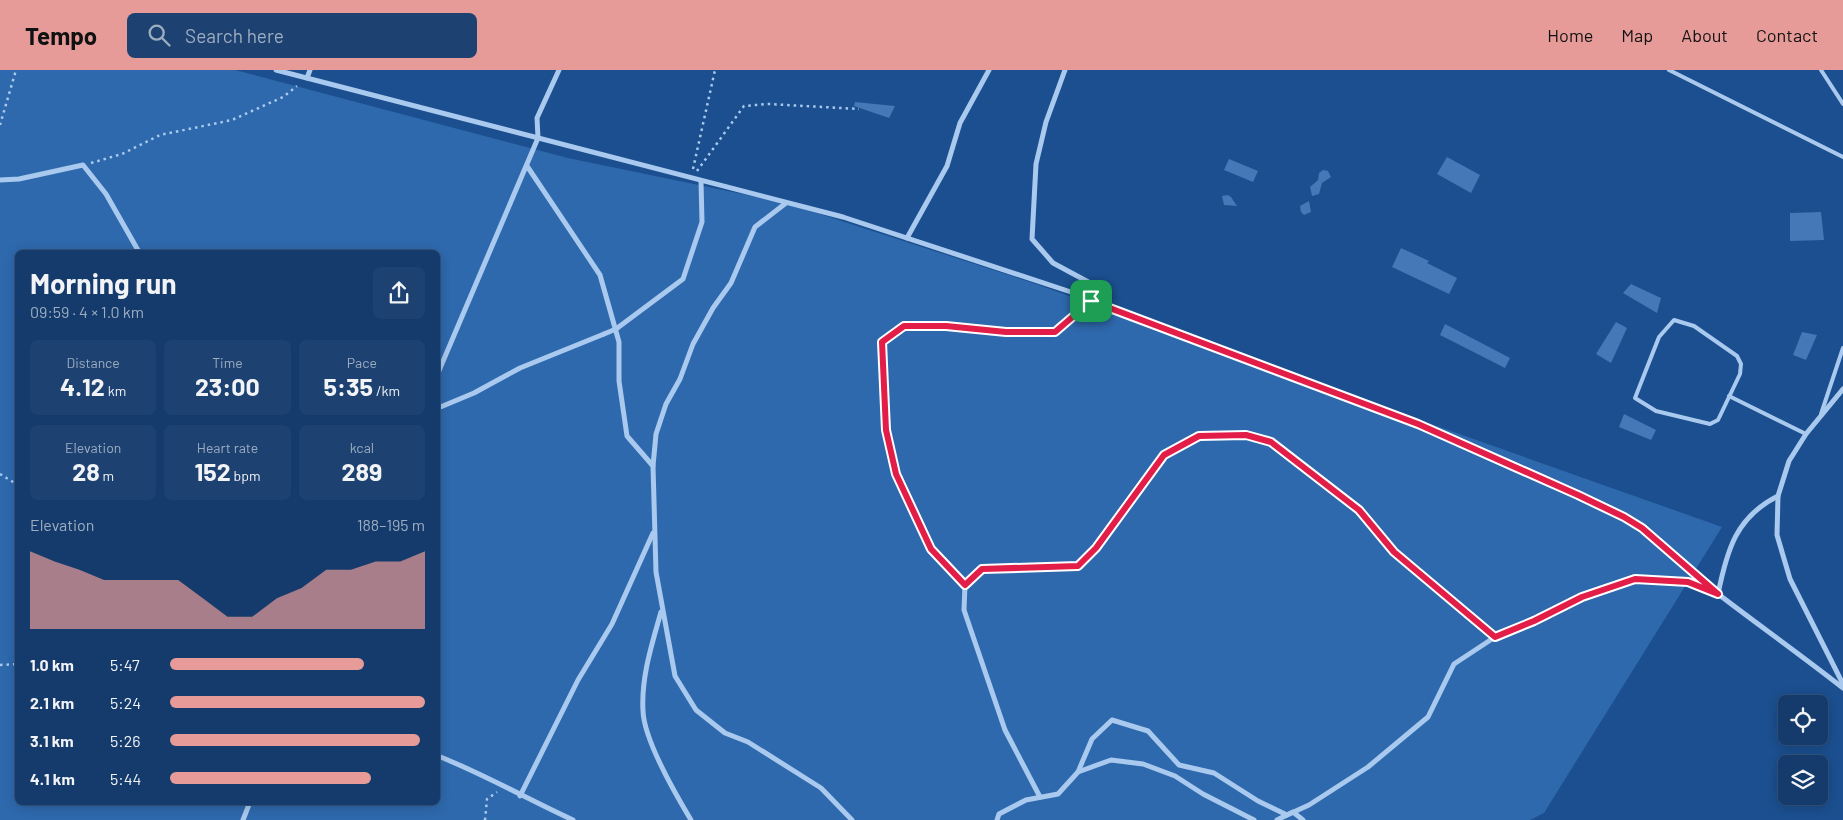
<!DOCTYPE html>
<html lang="en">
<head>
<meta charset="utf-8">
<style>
	body { margin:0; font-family:Barlow,sans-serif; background:#1d4271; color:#f1f3f6; height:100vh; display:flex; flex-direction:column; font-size:19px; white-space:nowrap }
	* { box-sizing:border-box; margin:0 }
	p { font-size:16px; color:#9dadc1 }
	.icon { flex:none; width:28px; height:28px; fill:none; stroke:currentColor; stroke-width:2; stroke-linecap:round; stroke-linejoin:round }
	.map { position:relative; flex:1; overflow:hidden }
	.sheet { position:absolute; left:15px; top:180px; width:425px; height:555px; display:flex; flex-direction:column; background:#143b6b; border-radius:8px; box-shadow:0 2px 12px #0003,0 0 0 1px #33557e }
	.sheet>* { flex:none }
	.tools { position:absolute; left:1778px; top:625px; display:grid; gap:10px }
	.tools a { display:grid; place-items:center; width:50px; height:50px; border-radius:8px; background:#143b6b; box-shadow:0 2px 12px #0003,0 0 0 1px #33557e; font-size:25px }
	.pin { position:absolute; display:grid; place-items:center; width:42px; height:42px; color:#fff; margin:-21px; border-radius:10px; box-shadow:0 2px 8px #0006 }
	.round { display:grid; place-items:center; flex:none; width:52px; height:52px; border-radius:8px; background:#1d4271 }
	.head { display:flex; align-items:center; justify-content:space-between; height:85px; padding:0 15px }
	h1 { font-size:28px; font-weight:700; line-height:38px }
	.stats { display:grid; grid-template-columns:repeat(3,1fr); gap:8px; height:85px; padding:5px 15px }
	.stats div { display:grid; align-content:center; border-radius:8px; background:#1d4271; text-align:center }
	.stats b { font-size:25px; font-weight:700 }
	.stats small { font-size:14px; font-weight:400 }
	.stats p { font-size:14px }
	.chart { height:140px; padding:10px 15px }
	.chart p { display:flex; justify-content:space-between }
	.chart svg { width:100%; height:90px; margin-top:5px; fill:#e69b98; opacity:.7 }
	ul { padding:0 15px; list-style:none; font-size:16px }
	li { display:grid; grid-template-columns:80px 60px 1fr; align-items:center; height:38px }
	li i { height:12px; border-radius:6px; background:#e69b98 }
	header { display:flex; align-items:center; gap:30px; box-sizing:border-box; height:70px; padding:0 25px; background:#e69b98; color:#111 }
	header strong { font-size:24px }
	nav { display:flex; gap:28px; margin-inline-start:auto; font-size:18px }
	.search { width:350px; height:45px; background:#1d4271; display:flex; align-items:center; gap:12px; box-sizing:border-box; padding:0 18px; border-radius:8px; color:#9dadc1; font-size:19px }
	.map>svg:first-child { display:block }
	.green { fill:#2e69ad; fill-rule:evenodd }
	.building { fill:#4478b7 }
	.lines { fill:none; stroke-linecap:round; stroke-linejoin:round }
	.path { stroke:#a9c9ee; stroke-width:2.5; stroke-dasharray:2.5 4; stroke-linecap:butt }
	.lane { stroke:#a9c9ee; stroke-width:4 }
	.street { stroke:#a9c9ee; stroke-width:5 }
	.street-bridge { stroke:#a9c9ee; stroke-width:5 }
	.route-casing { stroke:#fff; stroke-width:10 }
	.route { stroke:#e11d48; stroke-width:6 }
</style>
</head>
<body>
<header>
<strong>Tempo</strong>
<div class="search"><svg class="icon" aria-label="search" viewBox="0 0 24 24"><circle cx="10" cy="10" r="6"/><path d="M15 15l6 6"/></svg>Search here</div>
<nav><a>Home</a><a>Map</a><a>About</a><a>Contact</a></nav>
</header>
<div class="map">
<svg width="1843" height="750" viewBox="0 0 1843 750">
	<rect width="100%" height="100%" fill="#1b4f8f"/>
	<path class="green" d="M 0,0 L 235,0 L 568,88 L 786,133 L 1030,212 L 1722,457 L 1544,743 L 1530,750 L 0,750 ZM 18,182 L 438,182 L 438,732 L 18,732 Z"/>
	<g class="building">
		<path d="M 855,32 L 895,36 L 889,48 L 854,36 Z"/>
		<path d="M 1447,87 L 1480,105 L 1471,123 L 1437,104 Z"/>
		<path d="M 1229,89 L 1258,101 L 1253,112 L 1224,100 Z"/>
		<path d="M 1323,100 L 1328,101 L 1331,107 L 1322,113 L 1319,124 L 1312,126 L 1310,117 L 1318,110 L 1319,103 Z"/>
		<path d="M 1228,125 L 1231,127 L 1237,136 L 1224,135 L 1222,126 Z"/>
		<path d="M 1309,131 L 1311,142 L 1304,145 L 1301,142 L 1300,136 Z"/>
		<path d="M 1821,142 L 1824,170 L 1790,171 L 1790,143 Z"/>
		<path d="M 1401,178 L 1429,191 L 1427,193 L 1457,208 L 1449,224 L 1392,197 Z"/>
		<path d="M 1631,214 L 1661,228 L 1657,243 L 1623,223 Z"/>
		<path d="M 1616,252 L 1627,258 L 1611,293 L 1596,284 Z"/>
		<path d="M 1445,254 L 1510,288 L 1505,298 L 1440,265 Z"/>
		<path d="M 1802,262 L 1817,265 L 1806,290 L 1793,285 Z"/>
		<path d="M 1624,344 L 1656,360 L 1651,370 L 1619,357 Z"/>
	</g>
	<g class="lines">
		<g class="path">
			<path d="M 0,55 L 16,0"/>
			<path d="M 91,93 L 122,84 L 160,65 L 232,50 L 283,27 L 297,16"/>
			<path d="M 693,99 L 715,0"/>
			<path d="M 697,101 L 744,36 L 768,34 L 859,39"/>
			<path d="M 0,404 L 18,415"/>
			<path d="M 0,595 L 18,594"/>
			<path d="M 485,750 L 487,729 L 497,722"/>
		</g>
		<g class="lane">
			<path d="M 1669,0 L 1843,87"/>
			<path d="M 1821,0 L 1843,34"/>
			<path d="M 1674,250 L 1694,256 L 1737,286 L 1741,294 L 1740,304 L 1718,350 L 1710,354 L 1656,341 L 1635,328 L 1659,267 Z"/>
			<path d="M 1729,326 L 1806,364"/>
			<path d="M 1821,344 L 1843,278"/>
		</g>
		<g class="street">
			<path d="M 276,0 L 843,147 L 1077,224 L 1116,241 L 1418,354 L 1623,447 C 1651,465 1674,489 1700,510 C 1747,547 1796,581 1843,618"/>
			<path d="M 1065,0 L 1046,52 L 1036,94 L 1032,169 L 1053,193 L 1094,215 L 1110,237"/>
			<path d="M 307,8 L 310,0"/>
			<path d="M 527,96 L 600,205 L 619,272 L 619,311 L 627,366 L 653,396 L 656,502 L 675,606 L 696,640 L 725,663 L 748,672 L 821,718 L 852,750"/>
			<path d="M 0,110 L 19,109 L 83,95 L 106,124 L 139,182"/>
			<path d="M 907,168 L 947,96 L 960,53 L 989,0"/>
			<path d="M 616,259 L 683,209 L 702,152 L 701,111"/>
			<path d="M 438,303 L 538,68 L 537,48 L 559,0"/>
			<path d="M 1843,319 L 1806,364 L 1789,391 L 1778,426 L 1777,465 L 1790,509 L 1843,614"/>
			<path d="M 438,338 L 474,323 L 520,298 L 604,264"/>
			<path d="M 653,396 L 656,364 L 666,334 L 680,309 L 693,274 L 713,238 L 731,213 L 755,157 L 786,133"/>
			<path d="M 965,515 L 931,479 L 896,405 L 886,360 L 881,271 L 904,256 L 946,256 L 1006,262 L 1055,262 L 1091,231"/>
			<path d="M 661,542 C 652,574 641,607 643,641 C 644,669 676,725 691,750"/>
			<path d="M 438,686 C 484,704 527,729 573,750"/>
			<path d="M 1078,702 L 1111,690 L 1143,694 L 1175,706 L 1203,724 L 1254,750"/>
			<path d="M 520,726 L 578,610 L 612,554 L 653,463"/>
			<path d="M 1040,727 L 1005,660 L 964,540 L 965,515 L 982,499 L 1078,496 L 1096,478 L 1164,385 L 1199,366 L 1246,365 L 1271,372 L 1359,440 L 1394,482 L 1495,567"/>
			<path d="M 243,750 L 250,732"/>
			<path d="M 997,750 L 999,744 L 1026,730 L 1058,724 L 1078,702 L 1092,669 L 1112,650 L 1148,661 L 1179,695 L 1214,703 L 1258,731 L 1287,745 L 1309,735 L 1368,697 L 1428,647 L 1454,594 L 1495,567 L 1534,551 L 1582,527 L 1635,509 L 1687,513 L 1718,524 C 1727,480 1736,447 1778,426"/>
			<path d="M 1277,750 L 1293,742 L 1303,750"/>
		</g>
		<path class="street-bridge" d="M 604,264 L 616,259"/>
	</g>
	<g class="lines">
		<g class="route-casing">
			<path id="route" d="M 1091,231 L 1418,354 L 1578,425 L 1624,447 L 1642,458 L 1718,524 L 1688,512 L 1635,509 L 1582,527 L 1534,551 L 1495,567 L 1394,482 L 1359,440 L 1271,372 L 1246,365 L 1199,366 L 1164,385 L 1096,478 L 1078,496 L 982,499 L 965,515 L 931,479 L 896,404 L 886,360 L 882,272 L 904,256 L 946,256 L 1006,262 L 1055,262 Z"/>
		</g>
		<use href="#route" class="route"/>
	</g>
</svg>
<div class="tools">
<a><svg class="icon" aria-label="locate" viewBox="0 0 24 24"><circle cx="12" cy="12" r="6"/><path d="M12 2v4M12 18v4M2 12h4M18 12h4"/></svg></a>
<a><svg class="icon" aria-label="layers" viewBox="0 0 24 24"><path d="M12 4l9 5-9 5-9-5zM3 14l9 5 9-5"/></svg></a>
</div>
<div class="pin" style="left:1091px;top:231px;background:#1e9e55"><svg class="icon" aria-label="arrive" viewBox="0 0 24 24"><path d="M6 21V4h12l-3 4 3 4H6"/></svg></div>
<section class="sheet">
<div class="head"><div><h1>Morning run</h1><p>09:59 · 4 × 1.0 km</p></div><a class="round"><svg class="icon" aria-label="share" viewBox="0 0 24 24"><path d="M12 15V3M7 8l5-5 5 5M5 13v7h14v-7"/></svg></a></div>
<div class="stats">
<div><p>Distance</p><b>4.12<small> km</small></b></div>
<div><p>Time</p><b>23:00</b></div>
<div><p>Pace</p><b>5:35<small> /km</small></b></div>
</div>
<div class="stats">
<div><p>Elevation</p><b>28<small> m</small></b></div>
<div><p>Heart rate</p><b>152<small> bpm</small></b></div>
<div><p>kcal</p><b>289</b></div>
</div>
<div class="chart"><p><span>Elevation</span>188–195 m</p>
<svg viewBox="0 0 160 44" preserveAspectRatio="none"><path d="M0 44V6L10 11L20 15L30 20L40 20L50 20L60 20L70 29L80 38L90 38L100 29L110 24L120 15L130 15L140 11L150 11L160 6V44z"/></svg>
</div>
<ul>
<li><b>1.0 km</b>5:47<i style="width:76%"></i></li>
<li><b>2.1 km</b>5:24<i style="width:100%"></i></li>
<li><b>3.1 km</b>5:26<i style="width:98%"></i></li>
<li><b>4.1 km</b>5:44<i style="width:79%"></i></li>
</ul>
</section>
</div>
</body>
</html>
